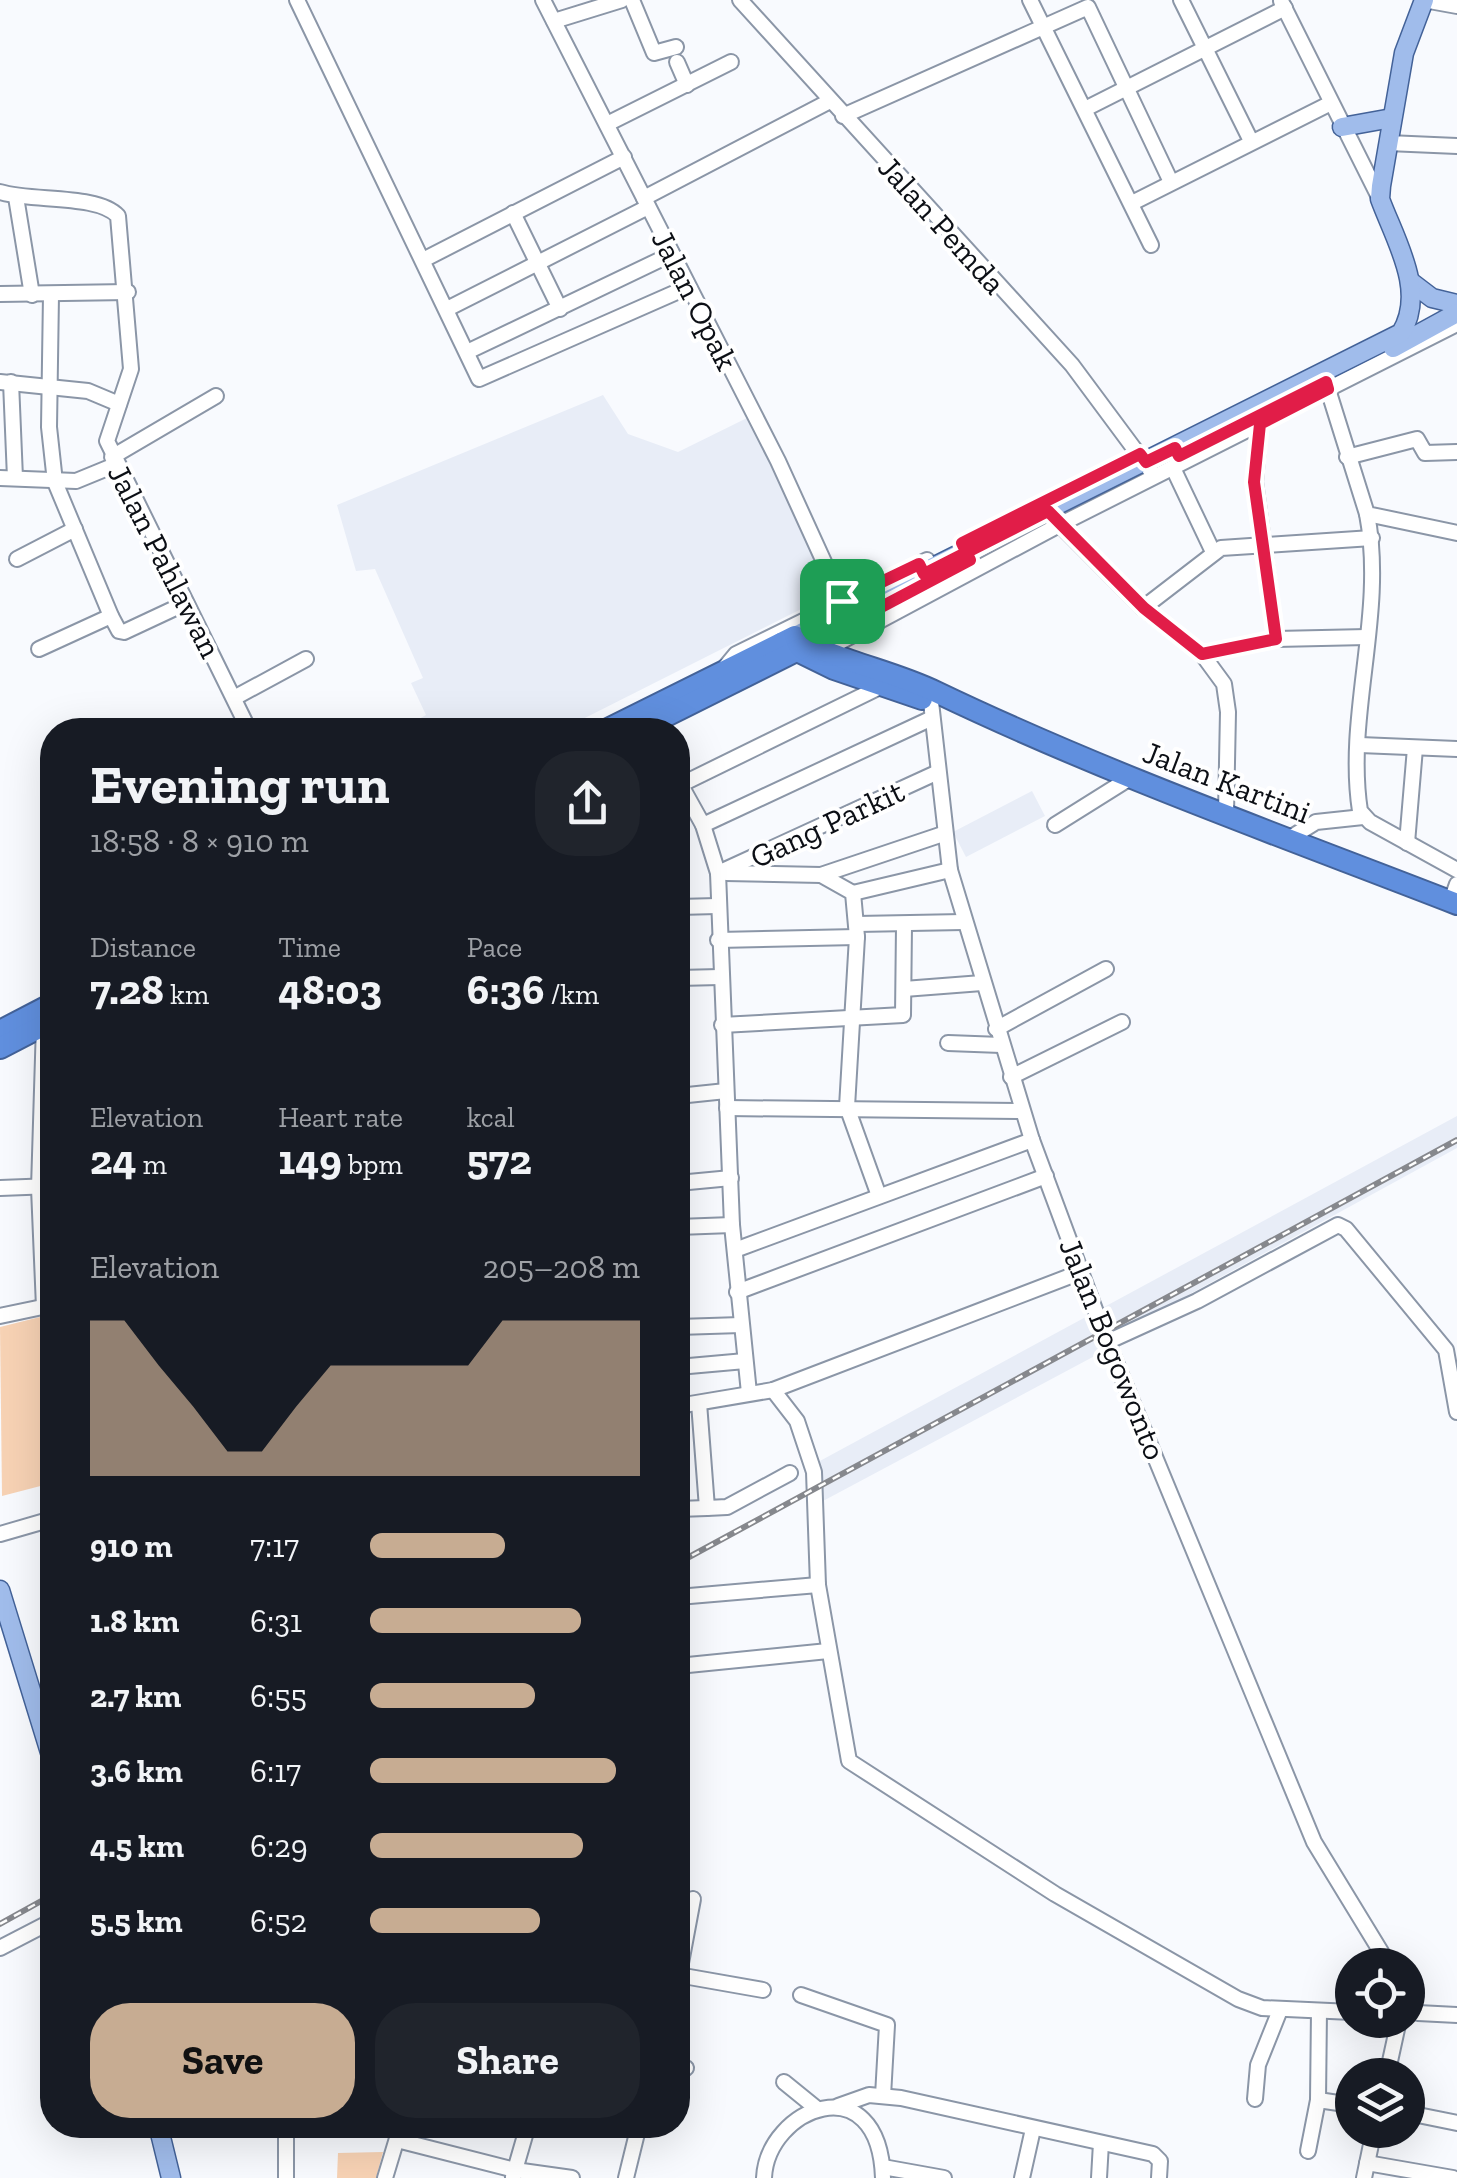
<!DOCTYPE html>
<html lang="en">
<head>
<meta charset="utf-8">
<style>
	body { margin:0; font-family:"Zilla Slab",serif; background:#20242c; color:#f1f3f6; height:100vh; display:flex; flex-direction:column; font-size:38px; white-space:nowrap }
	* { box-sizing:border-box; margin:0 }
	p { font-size:32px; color:#9ea1a6 }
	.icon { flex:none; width:55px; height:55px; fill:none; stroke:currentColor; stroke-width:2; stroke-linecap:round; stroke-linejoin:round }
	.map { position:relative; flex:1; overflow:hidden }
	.sheet { position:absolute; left:40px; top:718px; width:650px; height:1420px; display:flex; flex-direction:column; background:#171b24; border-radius:40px; box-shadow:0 10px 40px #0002 }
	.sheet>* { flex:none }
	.fabs { position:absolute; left:1335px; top:1948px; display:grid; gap:20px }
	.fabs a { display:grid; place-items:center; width:90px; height:90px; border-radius:50%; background:#171b24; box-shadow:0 10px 40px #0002; font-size:50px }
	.pin { position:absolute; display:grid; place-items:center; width:85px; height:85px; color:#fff; margin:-42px; border-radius:20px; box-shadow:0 5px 15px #0006 }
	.round { display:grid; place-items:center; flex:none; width:105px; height:105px; border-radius:40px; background:#20242c }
	.head { display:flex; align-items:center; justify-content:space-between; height:170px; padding:0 50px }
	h1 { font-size:55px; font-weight:700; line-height:75px }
	.metrics { display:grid; grid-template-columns:repeat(3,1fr); gap:15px; height:170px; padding:10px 50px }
	.metrics div { display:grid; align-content:center }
	.metrics b { font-size:42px; font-weight:700 }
	.metrics small { font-size:28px; font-weight:400 }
	.metrics p { font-size:28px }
	.chart { height:280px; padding:20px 50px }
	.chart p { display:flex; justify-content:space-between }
	.chart svg { width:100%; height:180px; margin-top:10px; fill:#c7ac92; opacity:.7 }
	.button { display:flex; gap:20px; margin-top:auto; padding:20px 50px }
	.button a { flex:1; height:115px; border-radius:40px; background:#c7ac92; color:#111; font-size:40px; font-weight:700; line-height:115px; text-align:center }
	.button a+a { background:#20242c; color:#f1f3f6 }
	ul { padding:0 50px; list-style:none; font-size:32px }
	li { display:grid; grid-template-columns:160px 120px 1fr; align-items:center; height:75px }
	li i { height:25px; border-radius:12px; background:#c7ac92 }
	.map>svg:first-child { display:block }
	.built { fill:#e8edf7 }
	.green { fill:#f7d2b4 }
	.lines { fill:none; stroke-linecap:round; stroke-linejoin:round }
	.minor-casing { stroke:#8b96a7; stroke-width:18 }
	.major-casing { stroke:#436298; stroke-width:21 }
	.highway-casing { stroke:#436298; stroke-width:24 }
	.minor { stroke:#fff; stroke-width:14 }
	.major { stroke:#a0bceb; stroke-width:18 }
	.highway { stroke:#608fde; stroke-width:20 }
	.rail-casing { stroke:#86888d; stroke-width:6 }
	.rail { stroke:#fff; stroke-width:2.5; stroke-dasharray:8; stroke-linecap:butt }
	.route-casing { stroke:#fff; stroke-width:20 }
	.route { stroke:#e11d48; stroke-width:12 }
	.labels { text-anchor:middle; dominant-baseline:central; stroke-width:8; stroke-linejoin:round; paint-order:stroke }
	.street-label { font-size:32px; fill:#0c0f15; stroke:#fff }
</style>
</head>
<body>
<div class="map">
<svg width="1457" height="2178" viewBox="0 0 1457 2178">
	<rect width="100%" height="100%" fill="#f8fafe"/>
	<g class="built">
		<path d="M 603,395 L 628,434 L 678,452 L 747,418 L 833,593 L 561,730 L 399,730 L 426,715 L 411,683 L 423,678 L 375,569 L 356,571 L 337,505 Z"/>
		<path d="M 1032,791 L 1045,816 L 966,857 L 953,832 Z"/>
		<path d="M 1457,1116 L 1457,1148 L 1102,1342 L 1104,1351 L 823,1501 L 818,1462 Z"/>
	</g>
	<g class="green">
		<path d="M 52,1314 L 52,1483 L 2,1496 L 0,1327 Z"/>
		<path d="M 383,2152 L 376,2178 L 337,2178 L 338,2153 Z"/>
	</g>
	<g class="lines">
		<g class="minor-casing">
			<g id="minor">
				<path d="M 297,0 L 479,379 L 688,287"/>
				<path d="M 543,0 L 778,461 L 845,608"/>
				<path d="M 632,0 L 654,53 L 676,47"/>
				<path d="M 740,0 L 1072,365 L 1150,470"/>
				<path d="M 1030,0 L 1151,245"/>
				<path d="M 1181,0 L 1251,141"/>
				<path d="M 1424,0 L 1457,6"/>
				<path d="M 1281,1 L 1380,199"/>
				<path d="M 554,21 L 622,0"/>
				<path d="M 677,62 L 687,85"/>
				<path d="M 1085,109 L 1285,8"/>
				<path d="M 843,116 L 1088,7 L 1171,182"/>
				<path d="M 607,124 L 731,62"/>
				<path d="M 1388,143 L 1457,146"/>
				<path d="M 0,192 C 32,202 98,194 118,216 L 131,369 L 107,441 L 249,730"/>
				<path d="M 16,197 L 32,295"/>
				<path d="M 644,198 L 828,102"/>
				<path d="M 1132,203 L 1329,104"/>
				<path d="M 513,213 L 560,309"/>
				<path d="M 423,260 L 624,157"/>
				<path d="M 0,294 L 128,292"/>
				<path d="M 51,295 L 49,427 L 55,482 L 111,616 L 119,631 L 124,632 L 186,603"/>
				<path d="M 449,308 L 648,207"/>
				<path d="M 467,352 L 672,254"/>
				<path d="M 0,382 L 88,391 L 119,404"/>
				<path d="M 11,382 L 15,478"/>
				<path d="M 1326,383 L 1367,514 L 1457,533"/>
				<path d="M 1260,423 L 1255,482 L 1276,639"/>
				<path d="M 112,457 L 216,396"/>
				<path d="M 1347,457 L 1417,439 L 1425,453 L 1457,452"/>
				<path d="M 1173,468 L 1213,552"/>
				<path d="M 0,478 L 76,481 L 115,465"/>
				<path d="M 1367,514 C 1386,614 1345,714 1360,811 L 1370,822 L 1457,870"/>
				<path d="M 1056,521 L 1143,608 L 1202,654 L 1224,684 L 1228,712 L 1226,813"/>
				<path d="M 17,559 L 75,529"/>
				<path d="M 1143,608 L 1221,548 L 1372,538"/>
				<path d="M 39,649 L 111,616"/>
				<path d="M 825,650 L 1059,525 L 1457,324"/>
				<path d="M 1202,654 L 1276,639 L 1367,637"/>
				<path d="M 726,666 L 736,654 L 927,560"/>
				<path d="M 234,698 L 306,659"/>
				<path d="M 931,702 L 950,870 L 1032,1140 L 1103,1331 L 1314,1842 L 1389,1965"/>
				<path d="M 1360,745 L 1457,749"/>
				<path d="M 678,780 L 703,825 L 718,873 L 732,1225 L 749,1393"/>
				<path d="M 680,785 L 882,686"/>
				<path d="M 703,825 L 930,719"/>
				<path d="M 1055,825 L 1130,778"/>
				<path d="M 1290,838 L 1316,822 L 1363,817"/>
				<path d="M 1407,843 L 1415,748"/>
				<path d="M 718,873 L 936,773"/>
				<path d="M 726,873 L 821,875 L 943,834"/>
				<path d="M 821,875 L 853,893 L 857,937 L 847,1107 L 879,1196"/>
				<path d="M 853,893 L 950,870"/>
				<path d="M 1451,901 L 1457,884"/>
				<path d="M 678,907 L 717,906"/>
				<path d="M 857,924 L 963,922"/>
				<path d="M 718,940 L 857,937"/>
				<path d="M 678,978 L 720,977"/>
				<path d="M 904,989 L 982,983"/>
				<path d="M 44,1025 L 39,1188 L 44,1307"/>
				<path d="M 722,1025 L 903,1015 L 904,926"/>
				<path d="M 996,1029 L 1106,969"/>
				<path d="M 948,1043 L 1001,1045"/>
				<path d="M 1011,1077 L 1122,1022"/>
				<path d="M 678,1096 L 726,1091"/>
				<path d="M 727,1108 L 1021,1111"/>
				<path d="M 678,1183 L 731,1178"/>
				<path d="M 0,1188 L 52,1186"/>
				<path d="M 678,1227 L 732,1225"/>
				<path d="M 735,1250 L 1032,1140"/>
				<path d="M 737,1292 L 1046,1176"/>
				<path d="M 0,1316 L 52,1305"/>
				<path d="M 678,1327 L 741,1325"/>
				<path d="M 1107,1342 L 1197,1301 L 1338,1225 L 1346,1229 L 1446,1350 L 1457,1412"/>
				<path d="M 678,1367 L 745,1361"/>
				<path d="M 773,1390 L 797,1421 L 814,1472 L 818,1585 L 849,1761 L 1055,1894 L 1238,1999 L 1262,2008 L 1352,2012"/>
				<path d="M 699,1403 L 707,1508 L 727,1507 L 790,1473"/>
				<path d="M 678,1406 L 773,1390 L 1081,1272"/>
				<path d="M 678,1509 L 707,1508"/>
				<path d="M 0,1534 L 52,1519"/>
				<path d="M 678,1597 L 818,1585"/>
				<path d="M 678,1666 L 828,1651"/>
				<path d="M 0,1948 L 52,1921"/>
				<path d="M 678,1975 L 763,1990"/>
				<path d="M 678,1979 L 693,1899"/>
				<path d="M 801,1995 L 887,2025 L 883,2096"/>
				<path d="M 1408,1996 L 1418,2013 L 1457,2015"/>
				<path d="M 678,2066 L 686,2068"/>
				<path d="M 1387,2075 L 1399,2020"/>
				<path d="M 784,2082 L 816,2108"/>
				<path d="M 1255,2099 L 1258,2065 L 1280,2010"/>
				<path d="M 1318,2100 L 1319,2011"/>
				<path d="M 838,2106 L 869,2095 L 901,2098 L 1153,2154 L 1160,2161 L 1159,2178"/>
				<path d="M 1408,2113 L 1457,2123"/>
				<path d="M 397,2140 L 515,2170 L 572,2178"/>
				<path d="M 1308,2151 L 1318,2100 L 1352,2105"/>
				<path d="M 1367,2163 L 1453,2178"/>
				<path d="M 883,2167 L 944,2178"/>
				<path d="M 513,2177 L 528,2125"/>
				<path d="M 286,2178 L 286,2125"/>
				<path d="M 385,2178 L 401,2125"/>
				<path d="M 626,2178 L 639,2125"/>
				<path d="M 764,2178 C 767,2108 879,2063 883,2178"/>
				<path d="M 1022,2178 L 1033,2129"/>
				<path d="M 1099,2178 L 1101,2143"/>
				<path d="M 1364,2178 L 1374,2130"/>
			</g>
		</g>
		<g class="major-casing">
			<g id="major">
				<path d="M 1342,127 L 1392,118"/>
				<path d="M 1411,282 L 1432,298 L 1457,304"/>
				<path d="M 1393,348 L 1457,313"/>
				<path d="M 795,636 L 1401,333 C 1427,291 1395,240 1380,199 L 1381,186 L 1404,53 L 1424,0"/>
				<path d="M 808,644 L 893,601"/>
				<path d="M 0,1590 L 52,1759"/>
				<path d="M 158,2125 L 171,2178"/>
			</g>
		</g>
		<g class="highway-casing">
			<g id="highway">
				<path d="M 781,643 L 834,669 L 922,699"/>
				<path d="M 606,730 L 795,636 C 838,662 891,670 936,692 C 1105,773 1282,836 1457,904"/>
				<path d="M 638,730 L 802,648"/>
				<path d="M 0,1031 L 52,1004"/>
				<path d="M 0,1048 L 52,1021"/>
			</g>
		</g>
		<use href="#minor" class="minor"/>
		<use href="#major" class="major"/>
		<use href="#highway" class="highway"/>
		<g class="rail-casing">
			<g id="rail">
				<path d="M 678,1563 L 1457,1140"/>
				<path d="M 0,1924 L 52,1895"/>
			</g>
		</g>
		<use href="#rail" class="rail"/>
	</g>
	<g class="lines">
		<g class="route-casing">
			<path id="route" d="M 842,601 L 919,564 L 924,574 L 1048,511 L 1144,608 L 1202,654 L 1276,639 L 1254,482 L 1260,424 L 1328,389 L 1326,382 L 1179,456 L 1175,448 L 1146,462 L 1140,454 L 962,543 L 970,560 L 853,622 L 842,601"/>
		</g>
		<use href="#route" class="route"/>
	</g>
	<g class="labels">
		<g class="street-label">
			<text transform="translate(942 225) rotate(48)">Jalan Pemda</text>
			<text transform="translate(695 300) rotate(63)">Jalan Opak</text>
			<text transform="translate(165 561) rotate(63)">Jalan Pahlawan</text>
			<text transform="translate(1227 782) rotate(21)">Jalan Kartini</text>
			<text transform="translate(827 824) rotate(-25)">Gang Parkit</text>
			<text transform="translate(1113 1349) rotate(68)">Jalan Bogowonto</text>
		</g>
	</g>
</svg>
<div class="fabs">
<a><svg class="icon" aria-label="locate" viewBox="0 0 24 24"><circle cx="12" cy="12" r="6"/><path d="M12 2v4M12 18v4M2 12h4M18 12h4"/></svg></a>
<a><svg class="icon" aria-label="layers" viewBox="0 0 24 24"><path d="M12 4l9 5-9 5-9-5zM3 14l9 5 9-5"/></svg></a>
</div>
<div class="pin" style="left:842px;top:601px;background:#1e9e55"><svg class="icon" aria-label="arrive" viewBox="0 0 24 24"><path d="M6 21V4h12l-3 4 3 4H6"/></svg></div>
<section class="sheet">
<div class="head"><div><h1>Evening run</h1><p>18:58 · 8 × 910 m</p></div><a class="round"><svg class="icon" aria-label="share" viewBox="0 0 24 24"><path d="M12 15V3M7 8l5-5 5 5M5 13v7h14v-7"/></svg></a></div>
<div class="metrics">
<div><p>Distance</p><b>7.28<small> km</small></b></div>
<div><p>Time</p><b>48:03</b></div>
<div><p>Pace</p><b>6:36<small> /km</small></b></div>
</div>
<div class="metrics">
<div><p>Elevation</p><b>24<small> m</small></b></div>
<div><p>Heart rate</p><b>149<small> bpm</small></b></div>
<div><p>kcal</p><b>572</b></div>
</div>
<div class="chart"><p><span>Elevation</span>205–208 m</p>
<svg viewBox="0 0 160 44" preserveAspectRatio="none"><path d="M0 44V6L10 6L20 17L30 27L40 38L50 38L60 27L70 17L80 17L90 17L100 17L110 17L120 6L130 6L140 6L150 6L160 6V44z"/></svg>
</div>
<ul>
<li><b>910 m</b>7:17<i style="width:50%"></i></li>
<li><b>1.8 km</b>6:31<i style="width:78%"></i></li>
<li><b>2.7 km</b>6:55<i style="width:61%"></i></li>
<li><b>3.6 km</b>6:17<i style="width:91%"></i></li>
<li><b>4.5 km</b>6:29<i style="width:79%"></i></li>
<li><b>5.5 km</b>6:52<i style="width:63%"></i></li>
</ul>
<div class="button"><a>Save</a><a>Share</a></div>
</section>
</div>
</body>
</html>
